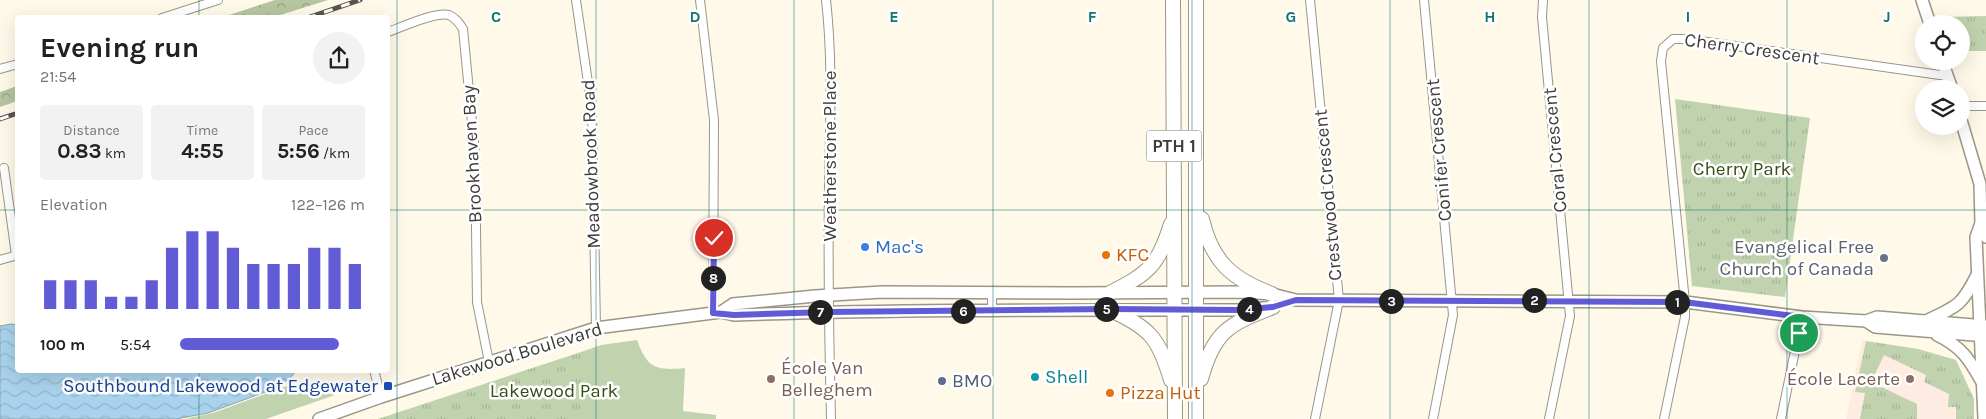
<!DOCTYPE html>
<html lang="en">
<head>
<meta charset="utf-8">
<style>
	body { margin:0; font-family:Karla,sans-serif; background:#f2f2f2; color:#202124; height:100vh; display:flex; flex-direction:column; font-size:19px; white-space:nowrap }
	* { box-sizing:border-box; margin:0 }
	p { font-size:16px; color:#757577 }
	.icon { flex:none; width:28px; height:28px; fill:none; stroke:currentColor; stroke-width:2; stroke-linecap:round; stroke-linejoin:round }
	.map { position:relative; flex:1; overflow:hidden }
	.side { position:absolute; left:15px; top:15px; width:375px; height:358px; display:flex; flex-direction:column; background:#fff; border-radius:5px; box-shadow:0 5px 20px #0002 }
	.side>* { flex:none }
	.fabs { position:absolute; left:1915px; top:15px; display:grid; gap:10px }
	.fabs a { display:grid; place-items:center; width:55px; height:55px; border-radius:50%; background:#fff; box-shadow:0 5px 20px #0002; font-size:25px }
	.pin { position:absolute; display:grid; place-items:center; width:42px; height:42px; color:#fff; margin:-21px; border:2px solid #fff; border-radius:50%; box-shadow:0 1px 5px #0007 }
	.km { position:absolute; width:25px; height:25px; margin:-12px; border-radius:50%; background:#222; color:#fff; font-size:14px; line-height:25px; text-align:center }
	.round { display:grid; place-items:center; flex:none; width:52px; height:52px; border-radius:26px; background:#f2f2f2 }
	.headline { display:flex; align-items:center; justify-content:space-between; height:85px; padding:0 25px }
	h1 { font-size:28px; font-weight:700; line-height:38px }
	.stats { display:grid; grid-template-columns:repeat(3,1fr); gap:8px; height:85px; padding:5px 25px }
	.stats div { display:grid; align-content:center; border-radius:5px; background:#f2f2f2; text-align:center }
	.stats b { font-size:21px; font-weight:700 }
	.stats small { font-size:14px; font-weight:400 }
	.stats p { font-size:14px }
	.chart { height:140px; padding:10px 25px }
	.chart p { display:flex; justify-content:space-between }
	.chart svg { width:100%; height:90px; margin-top:5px; stroke:#615cd5; stroke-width:6 }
	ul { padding:0 25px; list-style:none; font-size:16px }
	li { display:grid; grid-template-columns:80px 60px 1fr; align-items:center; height:38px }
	li i { height:12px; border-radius:6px; background:#615cd5 }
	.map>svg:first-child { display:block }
	.education { fill:#feebe2 }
	.grass { fill:#c1d2ae }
	.forest { fill:url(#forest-crowns) }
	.park { fill:url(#park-tufts) }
	.water { fill:url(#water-waves); stroke:#89a5b5 }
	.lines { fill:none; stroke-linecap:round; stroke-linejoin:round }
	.street-casing { stroke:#9b9687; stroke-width:10 }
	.secondary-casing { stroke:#9b9687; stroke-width:14 }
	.highway-casing { stroke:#9b9687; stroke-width:16 }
	.street { stroke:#fff; stroke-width:8 }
	.secondary { stroke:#fff; stroke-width:11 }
	.highway { stroke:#fff; stroke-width:14 }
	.rail-casing { stroke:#58554e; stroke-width:5 }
	.rail { stroke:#fff; stroke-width:3; stroke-dasharray:9; stroke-linecap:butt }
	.route-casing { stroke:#fff; stroke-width:10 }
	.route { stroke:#615cd5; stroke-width:6 }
	.grid { fill:none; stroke:#0f766e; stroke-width:1; stroke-opacity:0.55 }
	.shop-dot { fill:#3f7fe0; stroke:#fff; stroke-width:2 }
	.food-dot { fill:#e8710a; stroke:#fff; stroke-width:2 }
	.worship-dot { fill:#6b7280; stroke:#fff; stroke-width:2 }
	.culture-dot { fill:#0f9aa8; stroke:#fff; stroke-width:2 }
	.education-dot { fill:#8d6e63; stroke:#fff; stroke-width:2 }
	.service-dot { fill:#5c6f8a; stroke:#fff; stroke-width:2 }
	.transit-dot { fill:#1a4fb4; stroke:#fff; stroke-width:2 }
	.labels { text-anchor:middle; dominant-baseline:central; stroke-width:5; stroke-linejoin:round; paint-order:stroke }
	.shield { fill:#fff; stroke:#787672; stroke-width:1 }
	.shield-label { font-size:18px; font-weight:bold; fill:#3e3c36 }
	.street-label { font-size:19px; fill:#3e3c36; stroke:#fff }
	.park-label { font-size:19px; fill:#374d13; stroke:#fff }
	.shop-label { font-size:19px; fill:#366cbe; stroke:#fff; text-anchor:start }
	.worship-label { font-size:19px; fill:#5b616d; stroke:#fff; text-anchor:end }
	.food-label { font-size:19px; fill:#c56008; stroke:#fff; text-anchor:start }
	.education-label { font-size:19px; fill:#785e54; stroke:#fff; text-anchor:start }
	.culture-label { font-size:19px; fill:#0d838f; stroke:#fff; text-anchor:start }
	.service-label { font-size:19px; fill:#4e5e75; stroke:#fff; text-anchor:start }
	.transit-label { font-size:19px; fill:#164399; stroke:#fff; text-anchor:end }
	.grid-label { font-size:16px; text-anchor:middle; font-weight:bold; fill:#0f766e; stroke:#fff; stroke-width:5; stroke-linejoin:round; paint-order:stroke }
</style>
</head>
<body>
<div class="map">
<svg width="1986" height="419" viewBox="0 0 1986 419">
	<defs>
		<pattern id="forest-crowns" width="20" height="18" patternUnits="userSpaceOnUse" patternTransform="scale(1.25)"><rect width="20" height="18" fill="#b5c6a0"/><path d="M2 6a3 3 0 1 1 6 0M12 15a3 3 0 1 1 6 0" fill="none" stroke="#95a283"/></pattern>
		<pattern id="park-tufts" width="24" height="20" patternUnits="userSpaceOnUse" patternTransform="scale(1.25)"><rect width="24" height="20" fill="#c1d2ae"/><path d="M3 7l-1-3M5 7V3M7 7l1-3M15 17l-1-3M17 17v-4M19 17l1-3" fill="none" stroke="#a7b596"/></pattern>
		<pattern id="water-waves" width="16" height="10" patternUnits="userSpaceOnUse" patternTransform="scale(1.25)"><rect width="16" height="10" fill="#a9d2ec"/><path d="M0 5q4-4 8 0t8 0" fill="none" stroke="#92b5cb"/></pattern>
	</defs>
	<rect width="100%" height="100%" fill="#fff9e9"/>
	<path class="education" d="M 1862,340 L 1918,349 L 1956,360 L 1974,399 L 1974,419 L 1846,419 Z"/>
	<g class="grass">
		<path d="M 637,340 C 647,368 656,371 685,368 L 683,411 L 716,415 L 716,419 L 584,419 L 584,351 L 601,345 Z"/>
		<path d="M 295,383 L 304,388 L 335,395 L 266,419 L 184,419 L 213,413 Z"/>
	</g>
	<g class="forest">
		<path d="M 275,0 L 328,0 L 274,17 L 223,17 Z"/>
		<path d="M 17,86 L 17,101 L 0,107 L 0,92 Z"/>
	</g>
	<g class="park">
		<path d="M 1986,16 L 1986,51 L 1961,51 L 1961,24 L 1944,24 L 1942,17 Z"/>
		<path d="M 1675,99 L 1810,118 L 1785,297 L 1692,286 Z"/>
		<path d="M 1866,341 L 1918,349 L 1956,360 L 1974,399 L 1974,419 L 1956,419 L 1956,407 L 1948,407 L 1949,394 L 1924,382 L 1926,375 L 1884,355 L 1871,382 L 1917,404 L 1917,419 L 1860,419 L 1865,393 L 1855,392 Z"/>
		<path d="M 584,351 L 584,419 L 378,419 Z"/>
	</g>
	<path class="water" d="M 11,324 L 17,325 L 18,370 L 295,370 L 293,375 L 281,385 L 268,391 L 208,413 L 176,419 L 0,419 L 0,326 Z"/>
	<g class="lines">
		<g class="street-casing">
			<g id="street">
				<path d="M 576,0 L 592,110 L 596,328"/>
				<path d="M 700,0 L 714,120 L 713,313"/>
				<path d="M 826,0 C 833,61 830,122 829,183 C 828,262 829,340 831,419"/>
				<path d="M 1310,0 L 1339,300 L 1315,419"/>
				<path d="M 1424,0 L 1453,315 L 1433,419"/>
				<path d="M 1543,0 L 1542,17 L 1570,316 L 1549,419"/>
				<path d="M 162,18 L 218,0"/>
				<path d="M 388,32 C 402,27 436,11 449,15 C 456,18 459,23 463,29 L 475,153 L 477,302 L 489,362"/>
				<path d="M 0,69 L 18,64"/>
				<path d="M 1961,106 L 1986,106"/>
				<path d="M 4,168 L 16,255"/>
				<path d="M 0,260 L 18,255"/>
				<path d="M 992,311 L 992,293"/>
				<path d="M 374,370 L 381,397"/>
				<path d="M 1664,419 L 1685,317 L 1685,302 L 1661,61 L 1663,48 L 1673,39 L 1686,39 L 1947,76"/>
				<path d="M 1781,419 L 1802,317"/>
			</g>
		</g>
		<g class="secondary-casing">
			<g id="secondary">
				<path d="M 1922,0 L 1930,24"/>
				<path d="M 1942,61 L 1952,89"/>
				<path d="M 1961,120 L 1980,184 L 1981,223 L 1986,237"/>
				<path d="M 1981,223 L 1976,237 L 1984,419"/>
				<path d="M 721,312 L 733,304 L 815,296 L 882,292 L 1073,293 L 1241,292 L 1272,294 L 1296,300 L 1685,302 L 1802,317 L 1866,321 L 1875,327 L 1986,336"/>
				<path d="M 1928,320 C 1958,306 1962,305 1977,275"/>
				<path d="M 1866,321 L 1877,317 L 1986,326"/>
				<path d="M 1937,335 C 1962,347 1969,359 1982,382"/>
				<path d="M 319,419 L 381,397 L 596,328 L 713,313 L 721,312 L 734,315 C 903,309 1072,310 1241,310 L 1263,308"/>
			</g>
		</g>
		<g class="highway-casing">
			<g id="highway">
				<path d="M 1173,0 L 1175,419"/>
				<path d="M 1202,219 C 1212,262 1232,279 1272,294"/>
				<path d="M 1110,293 C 1149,273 1158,266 1171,224"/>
				<path d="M 1109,309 C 1150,329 1158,336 1171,380"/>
				<path d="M 1201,379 C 1214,331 1229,324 1273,307"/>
				<path d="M 1196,419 L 1196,0"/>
			</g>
		</g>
		<use href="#street" class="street"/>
		<use href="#secondary" class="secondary"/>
		<use href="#highway" class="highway"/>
		<g class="rail-casing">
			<g id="rail">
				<path d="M 307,18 L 360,0"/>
				<path d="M 0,119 L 18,113"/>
			</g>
		</g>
		<use href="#rail" class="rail"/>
	</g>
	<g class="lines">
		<g class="route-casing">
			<path id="route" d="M 714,238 L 713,313 L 734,315 L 828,312 L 1109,309 L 1241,310 L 1273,307 L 1296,300 L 1684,302 L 1802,317 L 1799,333"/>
		</g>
		<use href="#route" class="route"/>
	</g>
	<path class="grid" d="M 199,0 L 199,18M 397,0 L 397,419M 596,0 L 596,419M 794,0 L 794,419M 993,0 L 993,419M 1192,0 L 1192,419M 1390,0 L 1390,419M 1589,0 L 1589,419M 1787,0 L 1787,419M 0,210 L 18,210M 388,210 L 1986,210M 199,370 L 199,419"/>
	<circle class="shop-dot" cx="865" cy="247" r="5"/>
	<g class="food-dot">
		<circle cx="1106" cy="255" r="5"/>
		<circle cx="1110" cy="393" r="5"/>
	</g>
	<circle class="worship-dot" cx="1884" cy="258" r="5"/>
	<circle class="culture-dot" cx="1035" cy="377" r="5"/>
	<g class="education-dot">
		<circle cx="771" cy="379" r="5"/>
		<circle cx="1910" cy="379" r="5"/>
	</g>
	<circle class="service-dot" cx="942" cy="381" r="5"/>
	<rect class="transit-dot" x="383" y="381" width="10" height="10" rx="2.5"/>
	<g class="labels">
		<rect class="shield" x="1146.5" y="130.5" width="55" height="31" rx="4"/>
		<g class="shield-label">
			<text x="1174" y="146">PTH 1</text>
		</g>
		<g class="street-label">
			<text transform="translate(1752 49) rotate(8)">Cherry Crescent</text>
			<text transform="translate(1439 150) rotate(-95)">Conifer Crescent</text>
			<text transform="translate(1555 150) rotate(-95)">Coral Crescent</text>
			<text transform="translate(472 154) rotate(-93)">Brookhaven Bay</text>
			<text transform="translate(830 156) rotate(-90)">Weatherstone Place</text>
			<text transform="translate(591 164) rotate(-92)">Meadowbrook Road</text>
			<text transform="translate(1328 195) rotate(-95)">Crestwood Crescent</text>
			<text transform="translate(517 354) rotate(-17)">Lakewood Boulevard</text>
		</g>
		<g class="park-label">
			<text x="1742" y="169">Cherry Park</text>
			<text x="554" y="391">Lakewood Park</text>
		</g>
		<g class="shop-label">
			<text x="875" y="247">Mac's</text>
		</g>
		<g class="worship-label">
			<text x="1874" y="247">Evangelical Free<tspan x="1874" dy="22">Church of Canada</tspan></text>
		</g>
		<g class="food-label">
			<text x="1116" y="255">KFC</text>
			<text x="1120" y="393">Pizza Hut</text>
		</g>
		<g class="education-label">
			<text x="781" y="368">École Van<tspan x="781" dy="22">Belleghem</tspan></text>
			<text x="1900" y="379" text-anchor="end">École Lacerte</text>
		</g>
		<g class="culture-label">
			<text x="1045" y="377">Shell</text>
		</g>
		<g class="service-label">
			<text x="952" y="381">BMO</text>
		</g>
		<g class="transit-label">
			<text x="378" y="386">Southbound Lakewood at Edgewater</text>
		</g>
	</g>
	<g class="grid-label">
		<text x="496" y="22">C</text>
		<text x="695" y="22">D</text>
		<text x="894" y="22">E</text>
		<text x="1092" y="22">F</text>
		<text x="1291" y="22">G</text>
		<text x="1490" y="22">H</text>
		<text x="1688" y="22">I</text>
		<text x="1887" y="22">J</text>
	</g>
</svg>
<div class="fabs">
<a><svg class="icon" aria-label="locate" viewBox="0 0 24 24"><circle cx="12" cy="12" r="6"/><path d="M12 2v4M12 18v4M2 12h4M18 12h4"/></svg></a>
<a><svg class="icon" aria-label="layers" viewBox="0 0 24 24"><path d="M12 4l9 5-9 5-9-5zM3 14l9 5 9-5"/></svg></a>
</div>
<div class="pin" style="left:1799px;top:333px;background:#1e9e55"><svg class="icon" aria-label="arrive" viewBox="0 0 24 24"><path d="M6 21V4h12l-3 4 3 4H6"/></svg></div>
<div class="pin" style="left:714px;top:238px;background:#d93025"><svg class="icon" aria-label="check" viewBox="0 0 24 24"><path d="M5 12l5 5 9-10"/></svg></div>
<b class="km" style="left:1677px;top:302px">1</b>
<b class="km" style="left:1534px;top:300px">2</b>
<b class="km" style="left:1391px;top:301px">3</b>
<b class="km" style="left:1249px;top:309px">4</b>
<b class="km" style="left:1106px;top:309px">5</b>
<b class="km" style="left:963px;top:311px">6</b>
<b class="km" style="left:820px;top:312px">7</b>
<b class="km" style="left:713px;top:278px">8</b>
<section class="side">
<div class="headline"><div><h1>Evening run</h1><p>21:54</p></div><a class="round"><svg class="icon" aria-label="share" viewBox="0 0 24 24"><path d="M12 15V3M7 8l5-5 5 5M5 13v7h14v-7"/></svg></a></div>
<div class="stats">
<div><p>Distance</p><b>0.83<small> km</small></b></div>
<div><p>Time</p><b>4:55</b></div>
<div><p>Pace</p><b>5:56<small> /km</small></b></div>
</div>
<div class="chart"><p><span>Elevation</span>122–126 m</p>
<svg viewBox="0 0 160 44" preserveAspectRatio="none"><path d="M5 44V30M15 44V30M25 44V30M35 44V38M45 44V38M55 44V30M65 44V14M75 44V6M85 44V6M95 44V14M105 44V22M115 44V22M125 44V22M135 44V14M145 44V14M155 44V22"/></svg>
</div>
<ul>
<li><b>100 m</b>5:54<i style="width:86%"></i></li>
</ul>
</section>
</div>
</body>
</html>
